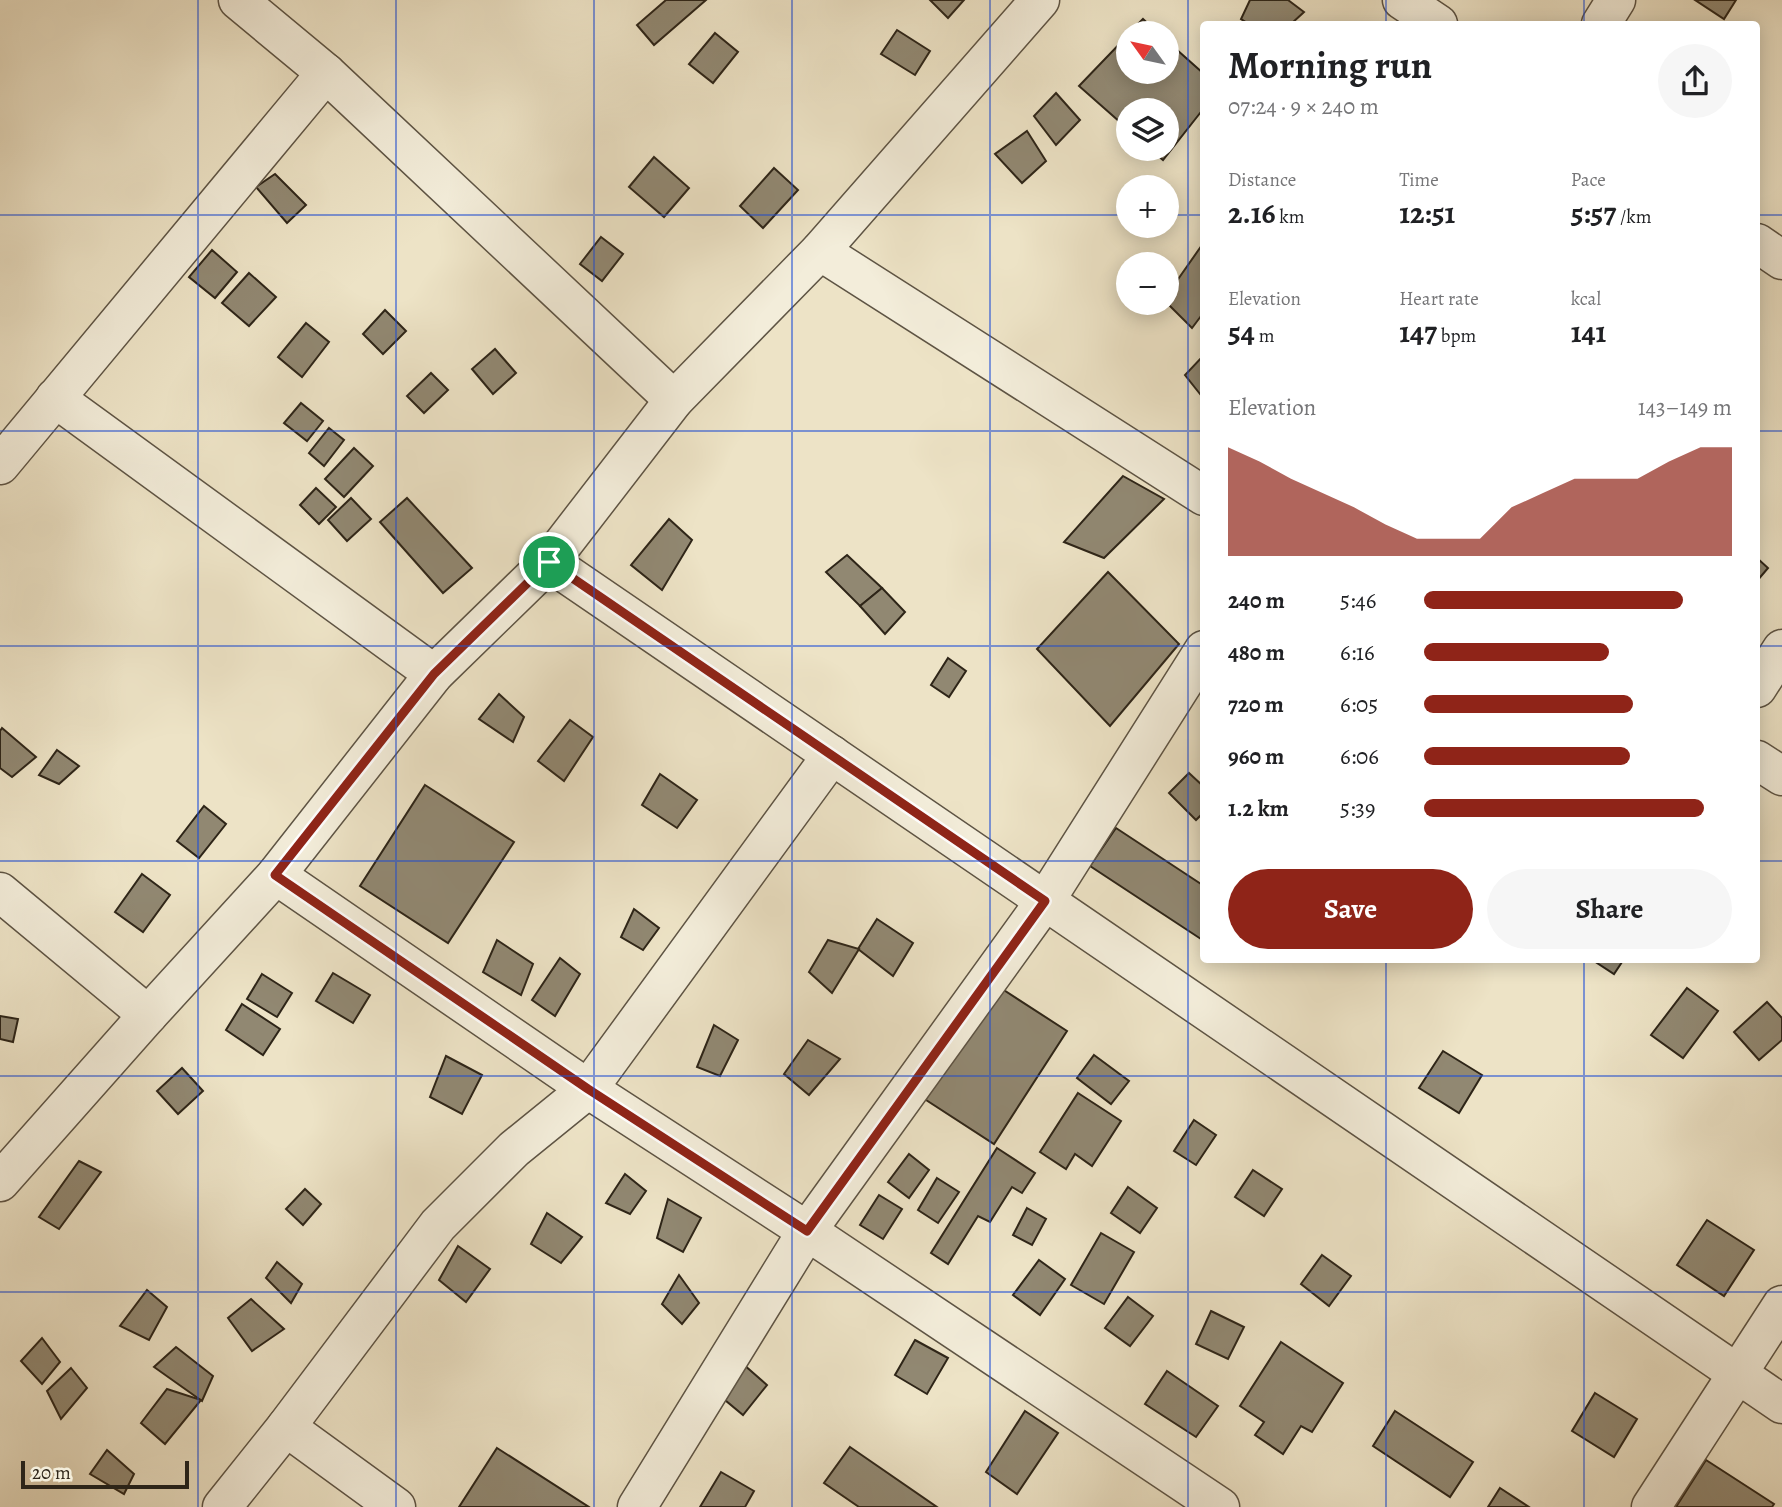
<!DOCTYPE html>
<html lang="en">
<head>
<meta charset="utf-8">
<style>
	body { margin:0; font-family:Alegreya,serif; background:#f6f6f6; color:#202124; height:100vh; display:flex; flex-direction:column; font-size:26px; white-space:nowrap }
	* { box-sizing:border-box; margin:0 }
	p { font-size:23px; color:#757577 }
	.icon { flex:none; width:38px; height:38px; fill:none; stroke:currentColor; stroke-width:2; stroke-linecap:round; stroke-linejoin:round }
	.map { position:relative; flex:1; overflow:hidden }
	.details { position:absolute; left:1200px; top:21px; width:560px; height:942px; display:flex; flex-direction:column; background:#fff; border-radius:7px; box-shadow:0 4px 18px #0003 }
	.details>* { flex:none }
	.needle { width:46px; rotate:303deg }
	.controls { position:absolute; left:1116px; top:21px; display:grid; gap:14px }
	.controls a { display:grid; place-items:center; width:63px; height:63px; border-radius:50%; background:#fff; box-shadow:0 4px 18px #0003; font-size:35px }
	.scale { position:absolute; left:21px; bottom:18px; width:168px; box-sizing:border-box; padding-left:7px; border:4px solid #2e2518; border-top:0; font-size:19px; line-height:24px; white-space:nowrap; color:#2e2518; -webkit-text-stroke:5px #f3edda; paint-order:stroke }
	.pin { position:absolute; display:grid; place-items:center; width:60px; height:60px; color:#fff; margin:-30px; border:4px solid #fff; border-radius:50%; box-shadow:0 2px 7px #0007 }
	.round { display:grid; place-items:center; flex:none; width:74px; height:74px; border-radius:37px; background:#f6f6f6 }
	.summary { display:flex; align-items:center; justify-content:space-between; height:119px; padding:0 28px }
	h1 { font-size:38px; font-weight:600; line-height:52px }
	.figures { display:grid; grid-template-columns:repeat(3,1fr); gap:10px; height:119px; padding:7px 28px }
	.figures div { display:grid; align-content:center }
	.figures b { font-size:30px; font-weight:600 }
	.figures small { font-size:19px; font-weight:400 }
	.figures p { font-size:19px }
	.chart { height:196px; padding:14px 28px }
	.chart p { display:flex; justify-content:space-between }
	.chart svg { width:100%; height:126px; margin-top:7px; fill:#8f2418; opacity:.7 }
	.button { display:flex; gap:14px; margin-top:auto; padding:14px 28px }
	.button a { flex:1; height:80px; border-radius:42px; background:#8f2418; color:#fff; font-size:28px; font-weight:600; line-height:80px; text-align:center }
	.button a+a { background:#f6f6f6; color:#202124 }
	ul { padding:0 28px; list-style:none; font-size:23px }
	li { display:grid; grid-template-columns:112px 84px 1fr; align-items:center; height:52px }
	li i { height:18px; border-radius:9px; background:#8f2418 }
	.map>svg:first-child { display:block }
	.building { fill:#918872; stroke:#2e2518; stroke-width:2 }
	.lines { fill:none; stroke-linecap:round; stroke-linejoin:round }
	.minor-casing { stroke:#5e5444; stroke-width:41 }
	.minor { stroke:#f3edda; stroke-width:38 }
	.route-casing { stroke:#fff; stroke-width:14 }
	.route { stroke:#8f2418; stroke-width:9 }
	.grid { fill:none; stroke:#1d4ed8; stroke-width:2; stroke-opacity:0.55 }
</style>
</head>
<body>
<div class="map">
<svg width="1782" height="1507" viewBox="0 0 1782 1507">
	<rect width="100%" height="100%" fill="#ede3c6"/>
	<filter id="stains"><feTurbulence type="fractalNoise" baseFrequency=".00286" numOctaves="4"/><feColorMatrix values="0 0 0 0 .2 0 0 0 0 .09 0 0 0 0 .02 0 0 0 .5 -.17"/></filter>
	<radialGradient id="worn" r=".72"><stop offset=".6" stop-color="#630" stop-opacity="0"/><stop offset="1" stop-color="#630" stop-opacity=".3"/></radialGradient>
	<g class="building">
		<path d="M 666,0 L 706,0 L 654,45 L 637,25 Z"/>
		<path d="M 930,0 L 964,0 L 948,18 Z"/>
		<path d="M 1250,0 L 1288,0 L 1304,12 L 1291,24 L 1249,24 L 1241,19 Z"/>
		<path d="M 1695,0 L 1736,0 L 1724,19 Z"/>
		<path d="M 1143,19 L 1158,33 L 1129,33 Z"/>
		<path d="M 897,30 L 930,51 L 915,75 L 881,54 Z"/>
		<path d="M 715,33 L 738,52 L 713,83 L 689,64 Z"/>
		<path d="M 1129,34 L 1129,72 L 1167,72 L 1167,41 L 1204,74 L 1204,108 L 1163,160 L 1150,149 L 1167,149 L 1167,110 L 1129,110 L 1129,130 L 1079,86 Z"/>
		<path d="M 1056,93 L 1080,120 L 1056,145 L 1034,116 Z"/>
		<path d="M 1027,131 L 1046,161 L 1022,183 L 995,154 Z"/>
		<path d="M 654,157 L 689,188 L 664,217 L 629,187 Z"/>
		<path d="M 774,168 L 798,190 L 763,228 L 740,206 Z"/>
		<path d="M 275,174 L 306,205 L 287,223 L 256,187 Z"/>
		<path d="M 601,237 L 623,254 L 602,281 L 580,264 Z"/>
		<path d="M 1202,245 L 1204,246 L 1204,312 L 1192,328 L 1167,303 L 1167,295 Z"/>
		<path d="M 212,250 L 237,272 L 215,298 L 189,277 Z"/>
		<path d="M 249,273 L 276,297 L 249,326 L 222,303 Z"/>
		<path d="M 385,310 L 406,331 L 383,354 L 363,334 Z"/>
		<path d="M 306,323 L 329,342 L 302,377 L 278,357 Z"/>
		<path d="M 495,349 L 516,373 L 493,394 L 472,369 Z"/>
		<path d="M 1204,355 L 1204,399 L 1185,375 Z"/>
		<path d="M 431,373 L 448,390 L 424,413 L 407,396 Z"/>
		<path d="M 301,403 L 323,421 L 307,441 L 284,423 Z"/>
		<path d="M 329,428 L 344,440 L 324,466 L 309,453 Z"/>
		<path d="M 354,448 L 373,466 L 344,497 L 325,479 Z"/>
		<path d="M 1123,476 L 1164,499 L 1104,558 L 1064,542 Z"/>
		<path d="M 316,488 L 336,507 L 319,524 L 300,505 Z"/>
		<path d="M 351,498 L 371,519 L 347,541 L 328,520 Z"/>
		<path d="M 407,498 L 472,568 L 443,593 L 380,522 Z"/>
		<path d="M 669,519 L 692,540 L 662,590 L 631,565 Z"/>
		<path d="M 847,555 L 882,588 L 860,606 L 826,572 Z"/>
		<path d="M 1757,558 L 1768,568 L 1757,581 Z"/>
		<path d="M 1108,572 L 1179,644 L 1110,726 L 1037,649 Z"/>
		<path d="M 882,588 L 905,612 L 885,634 L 860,606 Z"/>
		<path d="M 948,658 L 966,671 L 949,697 L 931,685 Z"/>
		<path d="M 499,694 L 524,717 L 513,742 L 479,719 Z"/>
		<path d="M 570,720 L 593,737 L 564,781 L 538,761 Z"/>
		<path d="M 2,728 L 36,757 L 12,777 L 0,768 L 0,731 Z"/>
		<path d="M 57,750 L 79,766 L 59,784 L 39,775 Z"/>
		<path d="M 1189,773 L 1204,787 L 1204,812 L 1196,820 L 1169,793 Z"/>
		<path d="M 660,774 L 697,800 L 677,828 L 642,805 Z"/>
		<path d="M 425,785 L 514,842 L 448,943 L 360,886 Z"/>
		<path d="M 204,806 L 226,824 L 199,858 L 177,841 Z"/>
		<path d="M 1116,828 L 1204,886 L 1204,941 L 1090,866 Z"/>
		<path d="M 142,874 L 170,895 L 143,932 L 115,912 Z"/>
		<path d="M 634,909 L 659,928 L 643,950 L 621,937 Z"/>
		<path d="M 877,919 L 913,943 L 893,976 L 858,949 Z"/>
		<path d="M 497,940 L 533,964 L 521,995 L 483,972 Z"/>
		<path d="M 828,940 L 859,949 L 832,993 L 809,972 Z"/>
		<path d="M 560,958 L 580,974 L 555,1016 L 532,1000 Z"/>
		<path d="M 1591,959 L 1624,959 L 1614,974 Z"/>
		<path d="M 333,973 L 370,995 L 353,1023 L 316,1001 Z"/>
		<path d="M 262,974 L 292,993 L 277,1017 L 247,999 Z"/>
		<path d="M 996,985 L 1067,1031 L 994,1144 L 923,1098 Z"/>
		<path d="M 1687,988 L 1718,1011 L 1683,1058 L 1651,1035 Z"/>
		<path d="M 1767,1002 L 1782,1018 L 1782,1040 L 1759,1060 L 1734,1032 Z"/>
		<path d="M 242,1004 L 280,1029 L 263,1055 L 226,1030 Z"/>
		<path d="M 0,1016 L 18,1019 L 13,1042 L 0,1039 Z"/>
		<path d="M 714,1025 L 738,1040 L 720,1076 L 697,1067 Z"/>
		<path d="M 808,1040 L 840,1059 L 809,1095 L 784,1074 Z"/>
		<path d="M 1443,1051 L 1482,1075 L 1459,1113 L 1419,1088 Z"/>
		<path d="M 1094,1055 L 1129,1081 L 1111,1104 L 1077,1078 Z"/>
		<path d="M 446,1056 L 482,1075 L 462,1114 L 430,1097 Z"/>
		<path d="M 182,1068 L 203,1091 L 178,1114 L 157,1091 Z"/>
		<path d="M 1078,1093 L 1121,1121 L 1092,1166 L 1075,1154 L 1066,1169 L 1040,1152 Z"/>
		<path d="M 1194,1120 L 1216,1135 L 1196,1165 L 1174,1151 Z"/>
		<path d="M 997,1148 L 1035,1173 L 1022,1193 L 1012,1187 L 990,1222 L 978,1216 L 948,1264 L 931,1253 Z"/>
		<path d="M 909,1154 L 929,1170 L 909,1198 L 888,1182 Z"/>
		<path d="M 79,1161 L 101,1172 L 59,1229 L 39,1217 Z"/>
		<path d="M 1253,1170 L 1282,1189 L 1264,1216 L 1235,1197 Z"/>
		<path d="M 625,1174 L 646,1191 L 630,1214 L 606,1203 Z"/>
		<path d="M 937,1178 L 959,1192 L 938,1223 L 918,1210 Z"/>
		<path d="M 1128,1187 L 1157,1208 L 1140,1233 L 1111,1213 Z"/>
		<path d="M 305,1189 L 321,1204 L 303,1225 L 286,1209 Z"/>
		<path d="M 879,1195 L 902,1209 L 883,1239 L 860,1225 Z"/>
		<path d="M 668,1199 L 701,1218 L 683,1252 L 657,1238 Z"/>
		<path d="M 1027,1208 L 1046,1219 L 1032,1245 L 1013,1235 Z"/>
		<path d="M 547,1213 L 582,1237 L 561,1263 L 531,1244 Z"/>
		<path d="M 1707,1220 L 1754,1250 L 1724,1296 L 1677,1265 Z"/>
		<path d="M 1101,1233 L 1134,1252 L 1104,1304 L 1071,1285 Z"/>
		<path d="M 458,1246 L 490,1269 L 466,1302 L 439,1280 Z"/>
		<path d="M 1322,1255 L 1351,1276 L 1329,1306 L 1301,1284 Z"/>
		<path d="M 1039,1260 L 1065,1279 L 1040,1315 L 1013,1295 Z"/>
		<path d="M 277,1262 L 302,1284 L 291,1303 L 266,1278 Z"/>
		<path d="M 679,1275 L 699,1303 L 682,1324 L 662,1304 Z"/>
		<path d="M 147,1290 L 167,1307 L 149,1340 L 120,1326 Z"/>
		<path d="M 1128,1297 L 1153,1316 L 1130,1346 L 1105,1328 Z"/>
		<path d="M 251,1299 L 284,1329 L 252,1351 L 228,1318 Z"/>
		<path d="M 1211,1311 L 1244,1327 L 1228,1359 L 1196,1344 Z"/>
		<path d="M 42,1338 L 60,1362 L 42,1384 L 21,1361 Z"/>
		<path d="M 915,1340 L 948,1358 L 927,1394 L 895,1375 Z"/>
		<path d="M 1281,1342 L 1343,1383 L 1312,1432 L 1301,1426 L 1283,1454 L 1255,1435 L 1264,1422 L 1240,1406 Z"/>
		<path d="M 176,1347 L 213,1376 L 202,1401 L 154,1367 Z"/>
		<path d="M 743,1364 L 767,1385 L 743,1415 L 719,1395 Z"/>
		<path d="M 71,1368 L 87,1388 L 61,1419 L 47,1391 Z"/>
		<path d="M 1167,1371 L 1218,1406 L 1196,1437 L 1145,1404 Z"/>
		<path d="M 167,1389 L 201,1400 L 165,1444 L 141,1423 Z"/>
		<path d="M 1595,1393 L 1637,1419 L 1614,1457 L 1572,1431 Z"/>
		<path d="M 1025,1411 L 1058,1433 L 1017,1494 L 986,1472 Z"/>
		<path d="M 1395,1411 L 1473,1462 L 1450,1497 L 1373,1446 Z"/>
		<path d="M 850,1447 L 937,1507 L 859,1507 L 824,1483 Z"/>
		<path d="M 497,1448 L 589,1507 L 459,1507 Z"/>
		<path d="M 107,1450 L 134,1474 L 124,1494 L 90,1474 Z"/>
		<path d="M 1706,1460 L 1774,1504 L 1772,1507 L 1676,1507 Z"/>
		<path d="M 721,1472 L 754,1491 L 745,1507 L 700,1507 Z"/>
		<path d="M 1500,1488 L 1529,1507 L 1488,1507 Z"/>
	</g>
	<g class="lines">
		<g class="minor-casing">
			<g id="minor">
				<path d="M 238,0 L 326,73 L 674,400"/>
				<path d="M 1402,0 L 1438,24"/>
				<path d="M 1601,24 L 1616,0"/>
				<path d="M 1757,243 L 1782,260"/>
				<path d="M 820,251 L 1204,496"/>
				<path d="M 55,398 L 434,674"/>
				<path d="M 0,465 L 326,73"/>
				<path d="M 549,562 L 1782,1404"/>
				<path d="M 1757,688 L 1782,649"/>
				<path d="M 1757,760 L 1782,776"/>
				<path d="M 276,875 L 588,1089 L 807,1231 L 1220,1507"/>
				<path d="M 0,892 L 148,1015"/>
				<path d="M 0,1182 L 148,1015 L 276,875 L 434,674 L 549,562 L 674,400 L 820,251 L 1040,0"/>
				<path d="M 286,1427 L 396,1507"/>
				<path d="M 222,1507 L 286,1427 L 438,1225 L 514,1149 L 588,1089 L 832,755"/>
				<path d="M 637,1507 L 807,1231 L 1045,901 L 1204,650"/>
				<path d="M 1651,1507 L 1782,1305"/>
			</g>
		</g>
		<use href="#minor" class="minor"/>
	</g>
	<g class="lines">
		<g class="route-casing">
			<path id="route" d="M 549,562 L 1045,901 L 807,1231 L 588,1089 L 275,875 L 434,674 Z"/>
		</g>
		<use href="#route" class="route"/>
	</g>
	<path class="grid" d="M 198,0 L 198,1507M 396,0 L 396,1507M 594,0 L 594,1507M 792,0 L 792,1507M 990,0 L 990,1507M 1188,0 L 1188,1507M 1386,0 L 1386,24M 1584,0 L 1584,24M 0,215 L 1129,215M 1167,215 L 1204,215M 1757,215 L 1782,215M 0,431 L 1204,431M 1757,431 L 1782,431M 0,646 L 1204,646M 1757,646 L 1782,646M 0,861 L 1204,861M 1757,861 L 1782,861M 1386,959 L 1386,1507M 1584,959 L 1584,1507M 0,1076 L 1782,1076M 0,1292 L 1782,1292"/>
	<rect width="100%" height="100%" filter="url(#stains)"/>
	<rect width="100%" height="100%" fill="url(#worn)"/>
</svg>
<div class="controls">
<a><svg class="needle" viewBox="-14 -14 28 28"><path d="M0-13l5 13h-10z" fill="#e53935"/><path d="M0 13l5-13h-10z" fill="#757577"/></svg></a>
<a><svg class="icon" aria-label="layers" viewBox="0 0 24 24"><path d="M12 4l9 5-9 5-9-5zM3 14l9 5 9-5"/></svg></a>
<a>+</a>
<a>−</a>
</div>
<div class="scale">20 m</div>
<div class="pin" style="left:549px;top:562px;background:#1e9e55"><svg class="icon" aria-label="arrive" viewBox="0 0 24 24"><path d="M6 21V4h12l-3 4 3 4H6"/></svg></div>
<section class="details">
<div class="summary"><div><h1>Morning run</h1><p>07:24 · 9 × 240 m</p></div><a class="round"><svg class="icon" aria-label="share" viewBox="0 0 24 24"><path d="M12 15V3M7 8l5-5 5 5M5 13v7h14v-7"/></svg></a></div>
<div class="figures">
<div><p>Distance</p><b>2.16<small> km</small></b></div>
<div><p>Time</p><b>12:51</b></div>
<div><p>Pace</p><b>5:57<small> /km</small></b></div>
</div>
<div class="figures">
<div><p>Elevation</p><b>54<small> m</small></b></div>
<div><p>Heart rate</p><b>147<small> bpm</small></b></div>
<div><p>kcal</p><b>141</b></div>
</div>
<div class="chart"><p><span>Elevation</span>143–149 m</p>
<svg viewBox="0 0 160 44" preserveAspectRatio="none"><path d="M0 44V6L10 11L20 17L30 22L40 27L50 33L60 38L70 38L80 38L90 27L100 22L110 17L120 17L130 17L140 11L150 6L160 6V44z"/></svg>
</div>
<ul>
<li><b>240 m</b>5:46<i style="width:84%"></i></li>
<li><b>480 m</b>6:16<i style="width:60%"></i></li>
<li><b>720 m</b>6:05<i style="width:68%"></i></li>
<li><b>960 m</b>6:06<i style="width:67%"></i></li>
<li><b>1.2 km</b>5:39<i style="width:91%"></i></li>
</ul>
<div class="button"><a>Save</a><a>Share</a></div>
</section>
</div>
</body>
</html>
